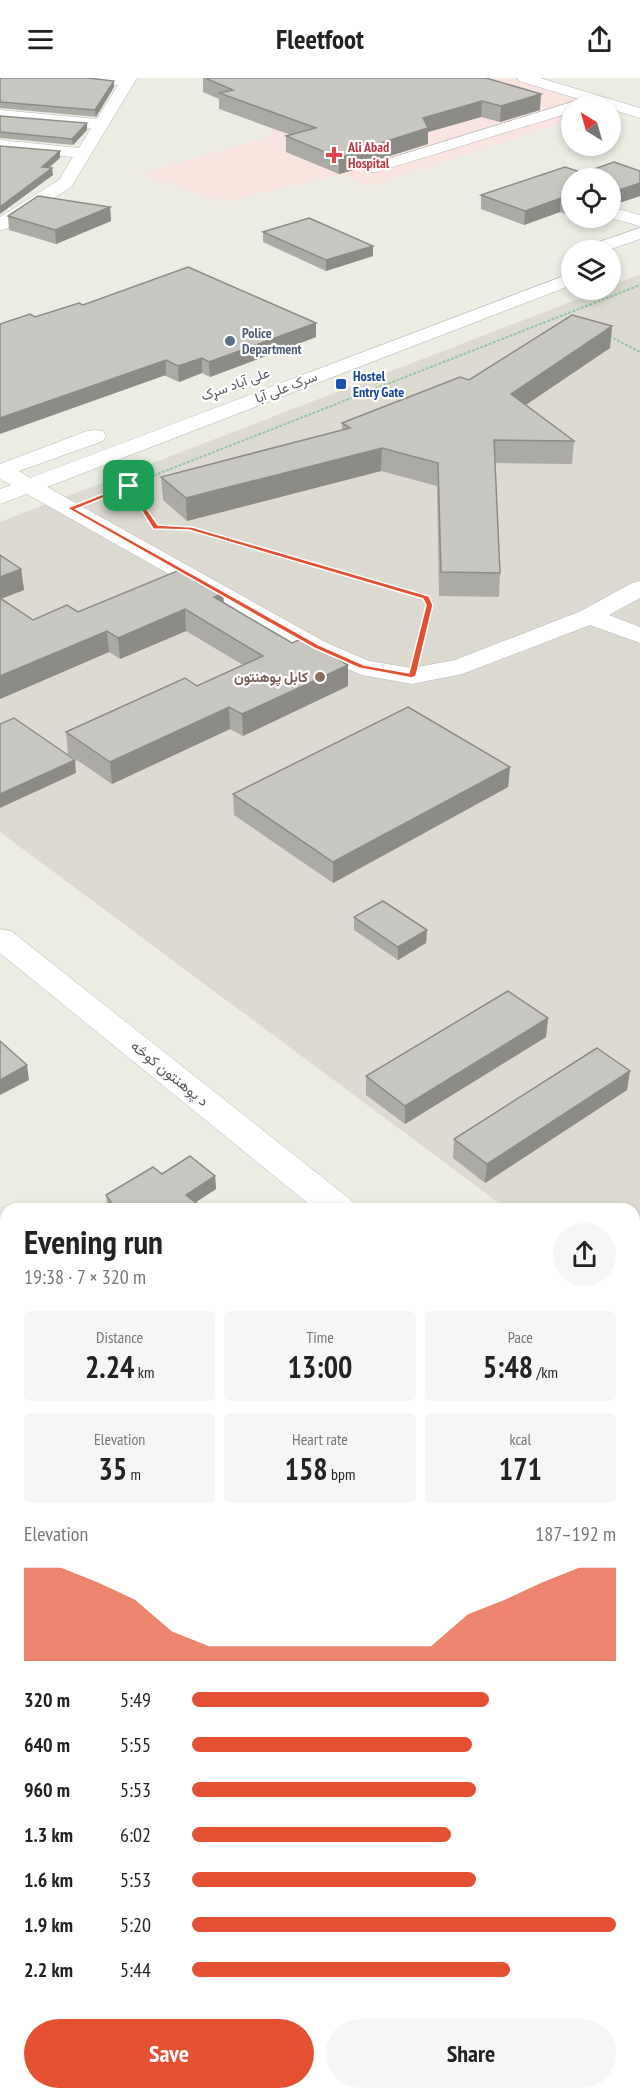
<!DOCTYPE html>
<html lang="en">
<head>
<meta charset="utf-8">
<style>
	body { margin:0; font-family:"PT Sans Narrow",Vazirmatn,sans-serif; background:#f6f6f6; color:#222; height:100vh; display:flex; flex-direction:column; font-size:22px; white-space:nowrap }
	* { box-sizing:border-box; margin:0 }
	p { font-size:20px; color:#767676 }
	.icon { flex:none; width:33px; height:33px; fill:none; stroke:currentColor; stroke-width:2; stroke-linecap:round; stroke-linejoin:round }
	.map { position:relative; flex:1; overflow:hidden }
	.sheet { position:absolute; left:0px; top:1125px; width:640px; height:897px; display:flex; flex-direction:column; background:#fff; border-radius:18px 18px 0 0; box-shadow:0 3px 9px #0003 }
	.sheet>* { flex:none }
	.needle { width:39px; rotate:323deg }
	.controls { position:absolute; left:561px; top:18px; display:grid; gap:12px }
	.controls a { display:grid; place-items:center; width:60px; height:60px; border-radius:50%; background:#fff; box-shadow:0 3px 9px #0003; font-size:30px }
	.pin { position:absolute; display:grid; place-items:center; width:51px; height:51px; color:#fff; margin:-26px; border-radius:12px; box-shadow:0 3px 9px #0006 }
	.round { display:grid; place-items:center; flex:none; width:63px; height:63px; border-radius:32px; background:#f6f6f6 }
	.headline { display:flex; align-items:center; justify-content:space-between; height:102px; padding:0 24px }
	h1 { font-size:33px; font-weight:700; line-height:45px }
	.metrics { display:grid; grid-template-columns:repeat(3,1fr); gap:9px; height:102px; padding:6px 24px }
	.metrics div { display:grid; align-content:center; border-radius:6px; background:#f6f6f6; text-align:center }
	.metrics b { font-size:30px; font-weight:700 }
	.metrics small { font-size:16px; font-weight:400 }
	.metrics p { font-size:16px }
	.chart { height:168px; padding:12px 24px }
	.chart p { display:flex; justify-content:space-between }
	.chart svg { width:100%; height:108px; margin-top:6px; fill:#e45132; opacity:.7 }
	.primary-button { display:flex; gap:12px; margin-top:auto; padding:12px 24px }
	.primary-button a { flex:1; height:69px; border-radius:36px; background:#e45132; color:#fff; font-size:24px; font-weight:700; line-height:69px; text-align:center }
	.primary-button a+a { background:#f6f6f6; color:#222 }
	ul { padding:0 24px; list-style:none; font-size:20px }
	li { display:grid; grid-template-columns:96px 72px 1fr; align-items:center; height:45px }
	li i { height:15px; border-radius:8px; background:#e45132 }
	header { display:flex; justify-content:space-between; align-items:center; height:78px; padding:0 24px; background:#fff; font-size:27px; font-weight:700 }
	.map>svg:first-child { display:block }
	.education { fill:#dddbd1 }
	.medical { fill:#fae4df }
	.lines { fill:none; stroke-linecap:round; stroke-linejoin:round }
	.minor-casing { stroke:#b5b8bd; stroke-width:1 }
	.path-far1 { stroke:#99c5aa; stroke-width:2; stroke-dasharray:3 1.5; stroke-linecap:butt }
	.path { stroke:#99c5aa; stroke-width:3; stroke-dasharray:5 2; stroke-linecap:butt }
	.minor { fill:#fff; fill-rule:evenodd }
	.wall { fill:#acaaa5 }
	.shaded-wall { fill:#8c8b86 }
	.building { fill:#c8c6c0; stroke:#8c8b86; stroke-width:1.5 }
	.route { fill:#e45132; stroke:#fff; stroke-width:1.5; fill-rule:evenodd }
	.health-dot { fill:#e0444e; stroke:#fff; stroke-width:2 }
	.service-dot { fill:#5c6f8a; stroke:#fff; stroke-width:2 }
	.transit-dot { fill:#1a4fb4; stroke:#fff; stroke-width:2 }
	.education-dot { fill:#8d6e63; stroke:#fff; stroke-width:2 }
	.labels { text-anchor:middle; dominant-baseline:central; stroke-width:4.5; stroke-linejoin:round; paint-order:stroke }
	.far-health-label { font-size:14px; font-weight:bold; fill:#be3a42; stroke:#fff; text-anchor:start }
	.far-service-label { font-size:14px; font-weight:bold; fill:#4e5e75; stroke:#fff; text-anchor:start }
	.far-transit-label { font-size:14px; font-weight:bold; fill:#164399; stroke:#fff; text-anchor:start }
	.far-street-label { font-size:14px; fill:#5b5e63; stroke:#fff }
	.far-education-label { font-size:14px; font-weight:bold; fill:#785e54; stroke:#fff; text-anchor:end }
	.street-label { font-size:15px; fill:#5b5e63; stroke:#fff }
</style>
</head>
<body>
<header><svg class="icon" aria-label="menu" viewBox="0 0 24 24"><path d="M4 6h16M4 12h16M4 18h16"/></svg>Fleetfoot<svg class="icon" aria-label="share" viewBox="0 0 24 24"><path d="M12 15V3M7 8l5-5 5 5M5 13v7h14v-7"/></svg></header>
<div class="map">
<svg width="640" height="2022" viewBox="0 0 640 2022">
	<rect width="100%" height="100%" fill="#edece3"/>
	<path class="education" d="M 640,196 L 640,1229 L 635,1225 L 634,1131 L 507,1131 L 0,754 L 0,444 L 601,212 L 610,212 L 611,208 Z"/>
	<path class="medical" d="M 439,0 L 518,0 L 610,28 L 572,28 L 571,42 L 367,109 L 342,96 L 223,124 L 139,96 L 269,59 L 273,51 Z"/>
	<g class="lines">
		<g class="minor-casing">
			<g id="minor">
				<path d="M 82,0 L 137,0 L 71,109 L 6,151 L 0,152 L 0,139 L 59,102 L 73,79 L 0,72 L 0,62 L 79,70 L 91,50 L 0,42 L 0,32 L 97,41 L 118,7 L 89,4 Z"/>
				<path d="M 517,0 L 540,0 L 640,30 L 640,40 L 610,31 L 610,28 L 602,28 L 519,3 Z"/>
				<path d="M 572,24 L 579,28 L 572,28 L 572,34 L 377,94 L 365,94 L 363,91 L 365,88 Z"/>
				<path d="M 610,129 L 640,137 L 640,148 L 610,140 Z"/>
				<path d="M 640,150 L 640,161 L 608,172 L 584,172 L 587,168 Z"/>
				<path d="M 572,195 L 572,207 L 47,409 L 325,564 L 369,583 L 412,590 L 455,582 L 581,533 L 632,505 L 640,503 L 640,520 L 609,537 L 640,549 L 640,565 L 590,547 L 462,596 L 412,606 L 362,597 L 307,574 L 27,416 L 0,426 L 0,411 L 11,407 L 0,401 L 0,386 L 87,353 L 95,352 L 103,353 L 106,358 L 103,363 L 19,393 L 30,400 Z"/>
				<path d="M 0,851 L 11,853 L 351,1122 L 357,1131 L 315,1131 L 0,875 Z"/>
				<path d="M 634,1351 L 640,1353 L 640,1387 L 634,1385 Z"/>
				<path d="M 640,1465 L 640,1504 L 634,1506 L 634,1467 Z"/>
				<path d="M 369,2016 L 421,2016 L 420,2022 L 368,2022 Z"/>
			</g>
		</g>
		<g class="path-far1">
			<path d="M 609,258 L 640,274"/>
			<path d="M 129,408 L 156,449 L 190,450 L 426,520 L 429,530"/>
			<path d="M 99,419 L 640,207"/>
		</g>
		<path class="path" d="M 418,574 L 430,528"/>
		<use href="#minor" class="minor"/>
	</g>
	<g class="wall">
		<path d="M 0,0 L 114,3 L 114,9 L 96,39 L 0,30 Z"/>
		<path d="M 203,0 L 486,0 L 540,32 L 500,44 L 481,39 L 428,54 L 428,66 L 364,86 L 361,90 L 339,96 L 286,74 L 286,58 L 291,57 L 219,31 L 219,21 L 203,14 Z"/>
		<path d="M 0,38 L 87,52 L 73,67 L 0,60 Z"/>
		<path d="M 640,93 L 640,118 L 610,128 L 572,100 L 572,138 L 560,134 L 524,147 L 481,131 L 481,117 L 583,95 Z"/>
		<path d="M 110,129 L 111,143 L 56,166 L 9,152 L 8,138 Z"/>
		<path d="M 263,154 L 373,168 L 373,178 L 326,193 L 263,164 Z"/>
		<path d="M 83,227 L 316,245 L 316,259 L 210,299 L 202,295 L 179,304 L 35,239 Z"/>
		<path d="M 612,248 L 610,270 L 526,327 L 574,363 L 572,386 L 495,385 L 500,495 L 499,519 L 439,518 L 437,408 L 381,393 L 187,443 L 163,422 L 161,399 L 342,352 L 342,345 L 469,302 Z"/>
		<path d="M 0,477 L 21,491 L 24,512 L 1,521 L 33,542 L 78,534 L 223,515 L 224,525 L 348,608 L 243,658 L 230,651 L 112,706 L 68,676 L 66,654 L 197,608 L 243,587 L 186,553 L 120,581 L 109,574 L 0,621 Z"/>
		<path d="M 510,689 L 508,709 L 333,805 L 234,737 L 233,716 Z"/>
		<path d="M 354,839 L 427,852 L 426,865 L 398,882 L 354,852 Z"/>
		<path d="M 548,940 L 546,959 L 405,1046 L 366,1017 L 366,998 Z"/>
		<path d="M 627,1012 L 485,1105 L 453,1080 L 454,1061 Z"/>
		<path d="M 162,1096 L 215,1098 L 216,1111 L 196,1124 L 204,1131 L 105,1131 L 105,1128 L 107,1126 L 106,1117 Z"/>
		<path d="M 6,1408 L 6,1445 L 0,1436 L 0,1411 Z"/>
		<path d="M 634,1812 L 640,1813 L 640,1969 L 634,1968 Z"/>
	</g>
	<g class="shaded-wall">
		<path d="M 114,3 L 114,9 L 96,39 L 95,32 Z"/>
		<path d="M 541,16 L 540,32 L 500,44 L 501,28 Z"/>
		<path d="M 482,23 L 481,39 L 428,54 L 428,66 L 364,86 L 361,90 L 339,96 L 339,80 L 365,70 L 423,40 Z"/>
		<path d="M 87,45 L 87,52 L 73,67 L 72,61 Z"/>
		<path d="M 60,73 L 60,80 L 43,95 L 42,89 Z"/>
		<path d="M 52,90 L 53,97 L 0,136 L 0,129 Z"/>
		<path d="M 640,105 L 640,118 L 610,128 L 610,115 Z"/>
		<path d="M 561,120 L 560,134 L 524,147 L 525,133 Z"/>
		<path d="M 110,129 L 111,143 L 56,166 L 55,152 Z"/>
		<path d="M 373,168 L 373,178 L 326,193 L 326,182 Z"/>
		<path d="M 316,245 L 316,259 L 210,299 L 209,284 Z"/>
		<path d="M 612,248 L 610,270 L 509,338 L 511,316 Z"/>
		<path d="M 202,280 L 202,295 L 179,304 L 178,288 Z"/>
		<path d="M 166,282 L 166,297 L 0,356 L 0,340 Z"/>
		<path d="M 382,370 L 381,393 L 187,443 L 186,420 Z"/>
		<path d="M 21,491 L 24,512 L 0,521 L 0,499 Z"/>
		<path d="M 223,515 L 224,536 L 214,519 Z"/>
		<path d="M 185,531 L 186,553 L 120,581 L 118,560 Z"/>
		<path d="M 107,553 L 109,574 L 0,621 L 0,598 Z"/>
		<path d="M 348,587 L 348,608 L 243,658 L 242,636 Z"/>
		<path d="M 229,629 L 230,651 L 112,706 L 110,684 Z"/>
		<path d="M 75,682 L 76,695 L 0,730 L 0,716 Z"/>
		<path d="M 510,689 L 508,709 L 333,805 L 333,784 Z"/>
		<path d="M 427,852 L 426,865 L 398,882 L 398,869 Z"/>
		<path d="M 548,940 L 546,959 L 405,1046 L 405,1028 Z"/>
		<path d="M 27,987 L 29,1002 L 0,1017 L 0,1002 Z"/>
		<path d="M 630,993 L 627,1012 L 485,1105 L 487,1086 Z"/>
		<path d="M 215,1098 L 216,1111 L 187,1130 L 186,1117 Z"/>
		<path d="M 6,1259 L 6,1274 L 0,1277 L 0,1263 Z"/>
		<path d="M 640,1670 L 640,1680 L 634,1685 L 634,1674 Z"/>
		<path d="M 129,2016 L 134,2016 L 132,2022 L 128,2022 Z"/>
		<path d="M 276,2016 L 279,2016 L 277,2022 L 275,2022 Z"/>
	</g>
	<g class="building">
		<path d="M 0,0 L 88,0 L 114,3 L 95,32 L 0,24 Z"/>
		<path d="M 205,0 L 486,0 L 541,16 L 501,28 L 482,23 L 423,40 L 428,50 L 365,70 L 361,73 L 339,80 L 286,58 L 316,50 L 219,15 L 233,12 Z"/>
		<path d="M 0,38 L 87,45 L 72,61 L 0,54 Z"/>
		<path d="M 0,68 L 60,73 L 42,89 L 52,90 L 0,129 Z"/>
		<path d="M 614,84 L 640,93 L 640,105 L 610,115 L 610,100 L 572,100 L 572,124 L 561,120 L 525,133 L 481,117 L 565,89 L 583,95 Z"/>
		<path d="M 38,118 L 110,129 L 55,152 L 8,138 Z"/>
		<path d="M 309,140 L 373,168 L 326,182 L 263,154 Z"/>
		<path d="M 188,189 L 316,245 L 209,284 L 202,280 L 178,288 L 166,282 L 0,340 L 0,246 L 30,236 L 35,239 L 79,225 L 83,227 Z"/>
		<path d="M 572,237 L 612,248 L 511,316 L 574,363 L 494,362 L 500,495 L 441,494 L 438,385 L 382,370 L 186,420 L 161,399 L 350,350 L 342,345 L 460,299 L 469,302 Z"/>
		<path d="M 0,477 L 21,491 L 0,499 Z"/>
		<path d="M 182,491 L 223,515 L 214,519 L 292,565 L 303,560 L 348,587 L 242,636 L 229,629 L 110,684 L 66,654 L 185,600 L 197,608 L 263,578 L 185,531 L 118,560 L 107,553 L 0,598 L 0,520 L 33,542 L 67,527 L 78,534 Z"/>
		<path d="M 408,629 L 510,689 L 333,784 L 233,716 Z"/>
		<path d="M 14,640 L 75,682 L 0,716 L 0,646 Z"/>
		<path d="M 383,823 L 427,852 L 398,869 L 354,839 Z"/>
		<path d="M 508,913 L 548,940 L 405,1028 L 366,998 Z"/>
		<path d="M 0,963 L 27,987 L 0,1002 Z"/>
		<path d="M 597,970 L 630,993 L 487,1086 L 454,1061 Z"/>
		<path d="M 190,1078 L 215,1098 L 186,1117 L 204,1131 L 109,1131 L 105,1128 L 111,1124 L 106,1117 L 153,1089 L 162,1096 Z"/>
		<path d="M 6,1189 L 6,1259 L 0,1263 L 0,1193 Z"/>
		<path d="M 6,1408 L 6,1435 L 0,1426 L 0,1411 Z"/>
		<path d="M 640,1538 L 640,1670 L 634,1674 L 634,1542 Z"/>
		<path d="M 0,1608 L 6,1609 L 6,2016 L 129,2016 L 128,2022 L 0,2022 Z"/>
		<path d="M 634,1812 L 640,1813 L 640,1957 L 634,1956 Z"/>
		<path d="M 211,2016 L 276,2016 L 275,2022 L 210,2022 Z"/>
		<path d="M 432,2016 L 595,2016 L 595,2022 L 431,2022 Z"/>
	</g>
	<path class="route" d="M 129,406 L 158,447 L 192,449 L 429,518 L 433,527 L 416,598 L 412,600 L 359,590 L 314,570 L 67,430 ZM 128,410 L 153,451 L 189,452 L 423,521 L 426,527 L 409,595 L 364,587 L 319,567 L 76,431 Z"/>
	<path class="health-dot" d="M331 68h6v6h6v6h-6v6h-6v-6h-6v-6h6z"/>
	<circle class="service-dot" cx="230" cy="263" r="6"/>
	<rect class="transit-dot" x="335" y="300" width="12" height="12" rx="3"/>
	<circle class="education-dot" cx="320" cy="599" r="6"/>
	<g class="labels">
		<g class="far-health-label">
			<text x="348" y="69">Ali Abad<tspan x="348" dy="16">Hospital</tspan></text>
		</g>
		<g class="far-service-label">
			<text x="242" y="255">Police<tspan x="242" dy="16">Department</tspan></text>
		</g>
		<g class="far-transit-label">
			<text x="353" y="298">Hostel<tspan x="353" dy="16">Entry Gate</tspan></text>
		</g>
		<g class="far-street-label">
			<text transform="translate(235 306) rotate(-20)">علی آباد سړک</text>
			<text transform="translate(286 309) rotate(-21)">سرک علی آبا</text>
		</g>
		<g class="far-education-label">
			<text x="308" y="599">کابل پوهنتون</text>
		</g>
		<g class="street-label">
			<text transform="translate(170 995) rotate(39)">د پوهنتون کوڅه</text>
		</g>
	</g>
</svg>
<div class="controls">
<a><svg class="needle" viewBox="-14 -14 28 28"><path d="M0-13l5 13h-10z" fill="#e53935"/><path d="M0 13l5-13h-10z" fill="#767676"/></svg></a>
<a><svg class="icon" aria-label="locate" viewBox="0 0 24 24"><circle cx="12" cy="12" r="6"/><path d="M12 2v4M12 18v4M2 12h4M18 12h4"/></svg></a>
<a><svg class="icon" aria-label="layers" viewBox="0 0 24 24"><path d="M12 4l9 5-9 5-9-5zM3 14l9 5 9-5"/></svg></a>
</div>
<div class="pin" style="left:129px;top:408px;background:#1e9e55"><svg class="icon" aria-label="arrive" viewBox="0 0 24 24"><path d="M6 21V4h12l-3 4 3 4H6"/></svg></div>
<section class="sheet">
<div class="headline"><div><h1>Evening run</h1><p>19:38 · 7 × 320 m</p></div><a class="round"><svg class="icon" aria-label="share" viewBox="0 0 24 24"><path d="M12 15V3M7 8l5-5 5 5M5 13v7h14v-7"/></svg></a></div>
<div class="metrics">
<div><p>Distance</p><b>2.24<small> km</small></b></div>
<div><p>Time</p><b>13:00</b></div>
<div><p>Pace</p><b>5:48<small> /km</small></b></div>
</div>
<div class="metrics">
<div><p>Elevation</p><b>35<small> m</small></b></div>
<div><p>Heart rate</p><b>158<small> bpm</small></b></div>
<div><p>kcal</p><b>171</b></div>
</div>
<div class="chart"><p><span>Elevation</span>187–192 m</p>
<svg viewBox="0 0 160 44" preserveAspectRatio="none"><path d="M0 44V6L10 6L20 12L30 19L40 32L50 38L60 38L70 38L80 38L90 38L100 38L110 38L120 25L130 19L140 12L150 6L160 6V44z"/></svg>
</div>
<ul>
<li><b>320 m</b>5:49<i style="width:70%"></i></li>
<li><b>640 m</b>5:55<i style="width:66%"></i></li>
<li><b>960 m</b>5:53<i style="width:67%"></i></li>
<li><b>1.3 km</b>6:02<i style="width:61%"></i></li>
<li><b>1.6 km</b>5:53<i style="width:67%"></i></li>
<li><b>1.9 km</b>5:20<i style="width:100%"></i></li>
<li><b>2.2 km</b>5:44<i style="width:75%"></i></li>
</ul>
<div class="primary-button"><a>Save</a><a>Share</a></div>
</section>
</div>
</body>
</html>
